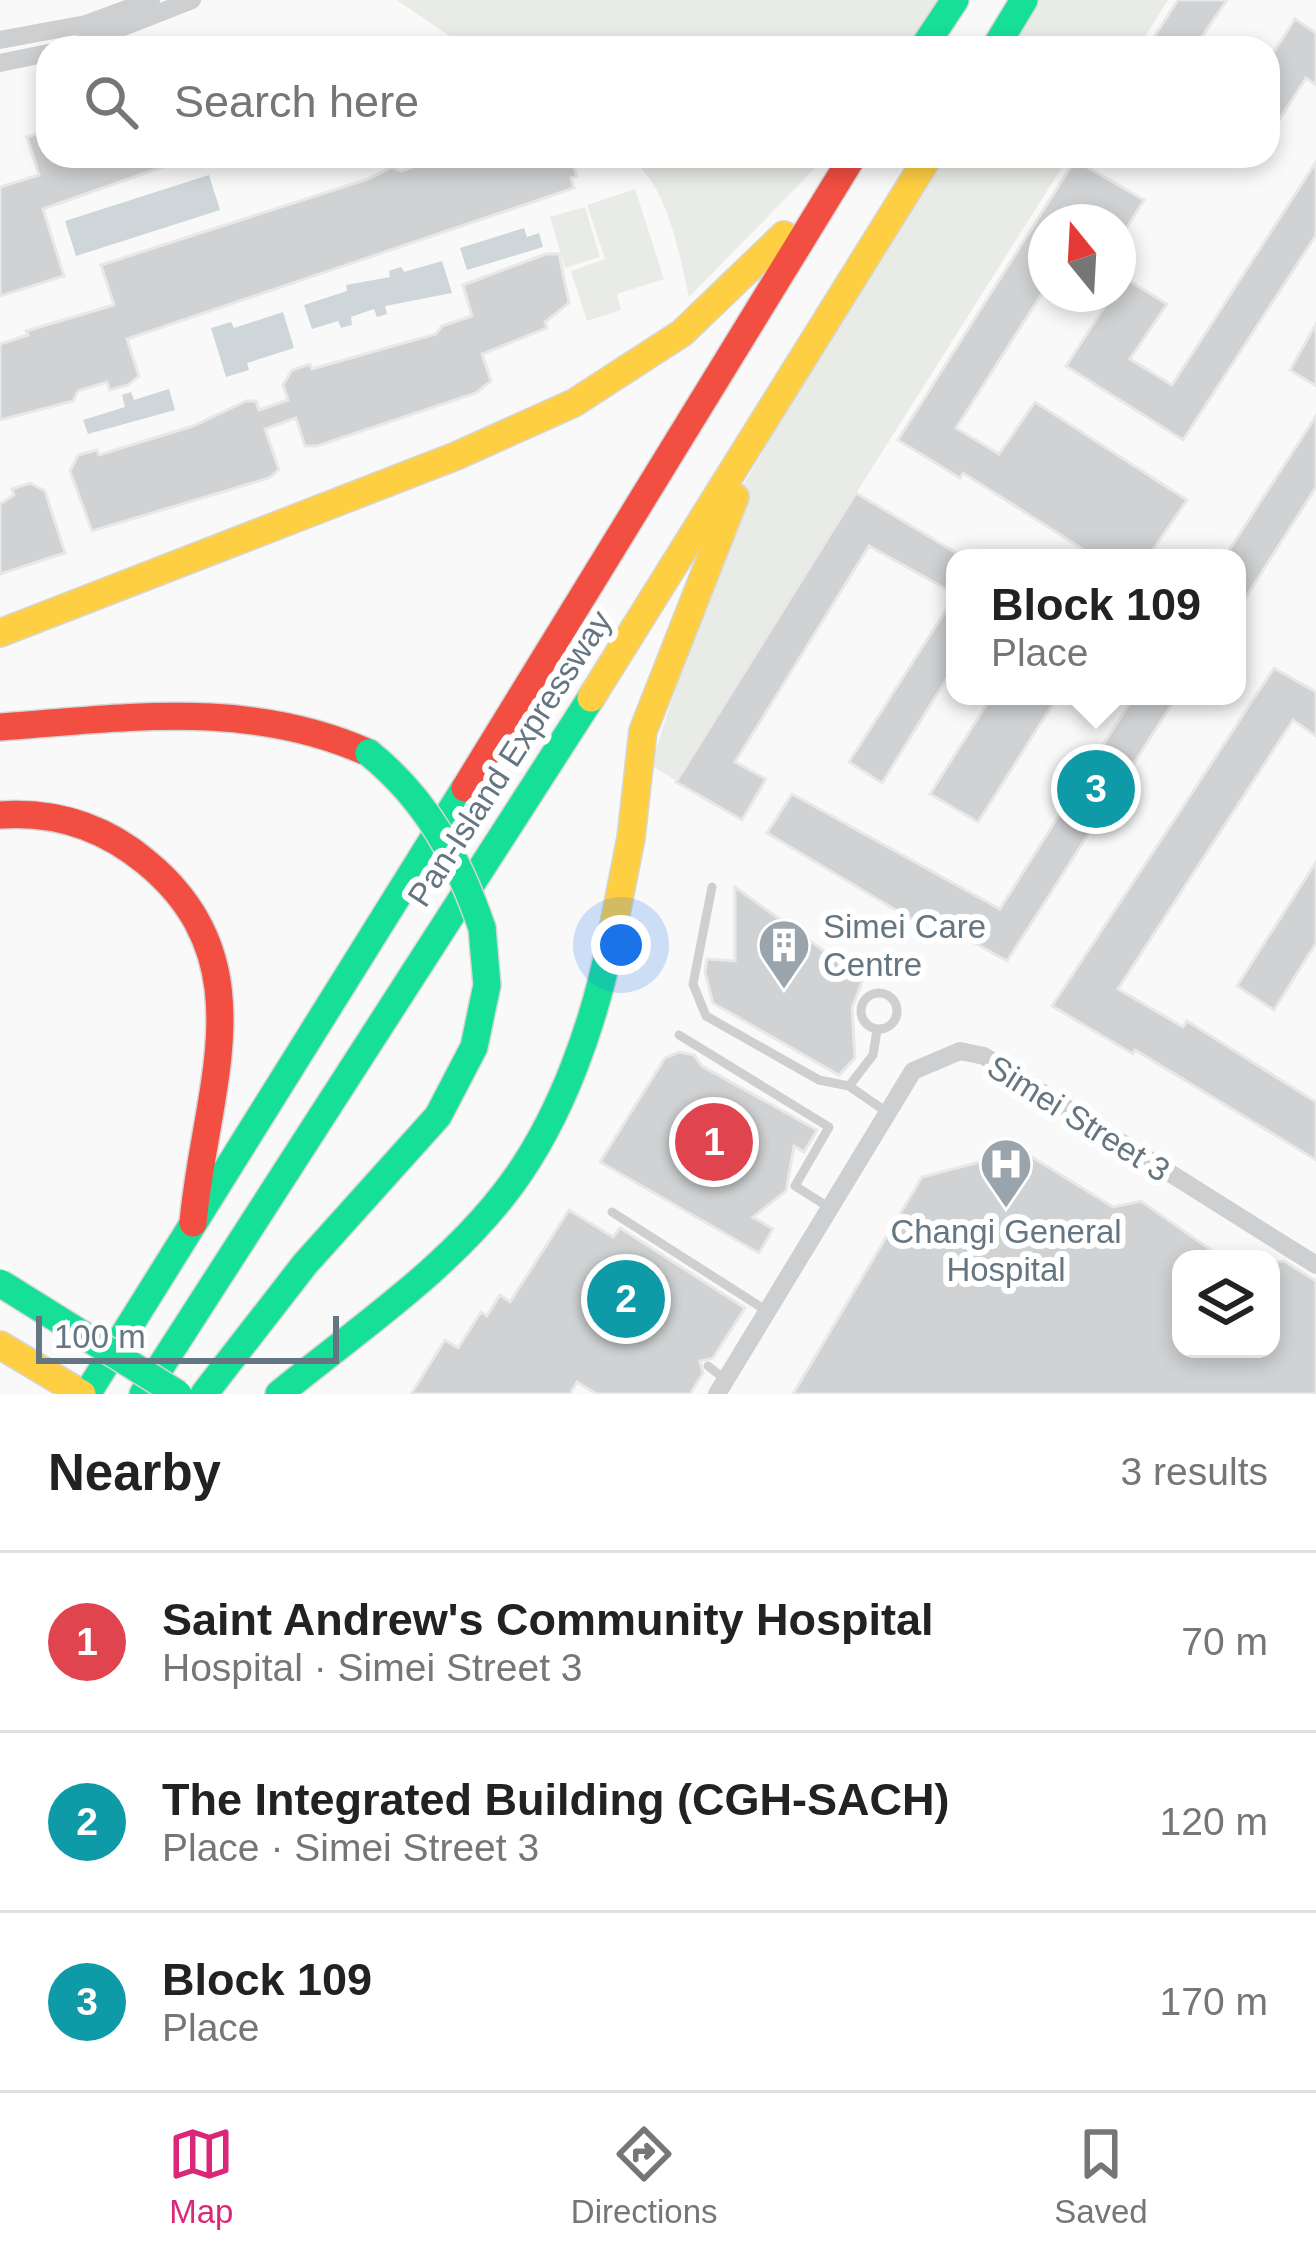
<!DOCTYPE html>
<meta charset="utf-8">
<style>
:root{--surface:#fff;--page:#f2f2f2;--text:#222;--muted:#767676;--line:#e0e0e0;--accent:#db2777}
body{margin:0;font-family:Helvetica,sans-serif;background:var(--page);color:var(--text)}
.controls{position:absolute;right:36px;bottom:36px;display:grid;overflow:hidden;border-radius:24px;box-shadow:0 6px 18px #0003}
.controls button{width:108px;height:108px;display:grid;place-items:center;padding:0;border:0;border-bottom:3px solid var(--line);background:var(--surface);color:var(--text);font:60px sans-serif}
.compass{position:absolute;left:1028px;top:204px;width:108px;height:108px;border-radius:50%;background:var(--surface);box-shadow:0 6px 18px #0003;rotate:342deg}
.scale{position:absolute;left:36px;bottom:30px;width:303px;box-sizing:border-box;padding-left:12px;border:6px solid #657683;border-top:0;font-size:33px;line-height:42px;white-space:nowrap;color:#657683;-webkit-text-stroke:9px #fff;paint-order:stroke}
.you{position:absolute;left:621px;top:945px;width:42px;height:42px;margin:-30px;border:9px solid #fff;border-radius:50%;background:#1a73e8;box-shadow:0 0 0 18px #1a73e833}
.badge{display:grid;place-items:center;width:78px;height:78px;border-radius:50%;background:var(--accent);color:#fff;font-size:39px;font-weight:700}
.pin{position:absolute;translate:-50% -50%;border:6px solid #fff;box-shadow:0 3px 12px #0006}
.popup{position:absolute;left:946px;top:549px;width:300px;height:156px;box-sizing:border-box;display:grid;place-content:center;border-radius:24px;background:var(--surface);filter:drop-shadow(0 3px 9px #0005);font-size:39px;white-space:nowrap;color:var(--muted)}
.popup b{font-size:45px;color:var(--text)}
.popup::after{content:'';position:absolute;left:50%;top:100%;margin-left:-24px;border:24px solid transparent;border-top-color:var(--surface)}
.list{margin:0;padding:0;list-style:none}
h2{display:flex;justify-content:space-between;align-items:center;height:156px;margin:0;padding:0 48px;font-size:51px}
h2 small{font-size:39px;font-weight:400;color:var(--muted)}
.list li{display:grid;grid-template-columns:78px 1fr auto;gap:36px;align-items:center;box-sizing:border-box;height:180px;padding:0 48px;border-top:3px solid var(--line)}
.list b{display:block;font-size:45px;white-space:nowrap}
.list p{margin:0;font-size:39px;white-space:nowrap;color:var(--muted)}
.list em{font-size:39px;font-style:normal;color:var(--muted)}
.icon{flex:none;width:66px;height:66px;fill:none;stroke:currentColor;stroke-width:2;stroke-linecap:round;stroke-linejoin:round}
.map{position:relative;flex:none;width:1316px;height:1394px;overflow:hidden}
.search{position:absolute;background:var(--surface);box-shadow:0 6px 18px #0003;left:36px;right:36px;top:36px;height:132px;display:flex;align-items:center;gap:30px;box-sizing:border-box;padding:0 42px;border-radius:36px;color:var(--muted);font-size:45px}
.sheet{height:696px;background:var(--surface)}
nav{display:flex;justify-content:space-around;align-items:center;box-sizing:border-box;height:168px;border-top:3px solid var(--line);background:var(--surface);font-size:33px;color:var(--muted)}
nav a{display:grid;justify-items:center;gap:6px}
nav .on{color:var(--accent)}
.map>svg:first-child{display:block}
.green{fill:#e8ebe6}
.water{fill:#ced6d9}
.building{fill:#d0d2d3;stroke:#e8e8e8;stroke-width:3}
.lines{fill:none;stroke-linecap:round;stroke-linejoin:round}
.fast-casing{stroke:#d5d6d7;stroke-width:30}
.slow-casing{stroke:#d5d6d7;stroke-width:30}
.jam-casing{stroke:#d5d6d7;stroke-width:30}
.lane{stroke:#cecfd0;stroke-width:9}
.street{stroke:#cecfd0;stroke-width:18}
.fast{stroke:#16e098;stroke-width:27}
.slow{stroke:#ffcf43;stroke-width:27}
.jam{stroke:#f24e42;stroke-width:27}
.fast-bridge-casing{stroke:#d5d6d7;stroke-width:30;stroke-linecap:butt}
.fast-bridge{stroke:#16e098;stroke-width:27}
.labels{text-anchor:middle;stroke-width:12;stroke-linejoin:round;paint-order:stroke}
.street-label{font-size:33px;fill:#657683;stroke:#fff}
.poi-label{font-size:33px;fill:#657683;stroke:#fff;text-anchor:start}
</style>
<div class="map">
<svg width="1316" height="1394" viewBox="0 0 1316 1394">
<rect width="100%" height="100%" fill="#f9f9f9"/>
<g class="green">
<polygon points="397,0 944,0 914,48 467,48"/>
<polygon points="1029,0 1168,0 1138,48 999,48"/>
<path d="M627,156H827L689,297C679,253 668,183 627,156Z"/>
<polygon points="932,156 1069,156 675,780 651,765 737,496"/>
<polygon points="635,189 664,279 617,294 621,310 587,321 571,271 605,259 587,205"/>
<polygon points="585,207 600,257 565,268 550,217"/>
</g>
<g class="water">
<polygon points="209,175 220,210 76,256 65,221"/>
<polygon points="524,228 527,237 539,233 543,247 467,270 460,248"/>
<polygon points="442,261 452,293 385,306 387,314 377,317 374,309 351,317 352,325 341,328 338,321 312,329 304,305 347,291 346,285 390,277 389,271 401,267 404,272"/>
<polygon points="283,312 294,348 247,363 249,370 226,377 211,328 231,322 234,328"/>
<polygon points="169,389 175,410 88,434 83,420 125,407 122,395 131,392 134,400"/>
</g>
<g class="building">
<polygon points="1178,0 1227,0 1194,48 1147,48"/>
<polygon points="1295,19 1316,33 1316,85 1306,78 1268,137 1268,61"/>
<polygon points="48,130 48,156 185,159 43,209 64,276 0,296 0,187 39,175 27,137"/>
<polygon points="429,156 570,156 577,176 571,178 574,188 127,339 139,376 128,385 110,390 107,382 78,391 73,401 0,420 0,344 28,335 26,331 114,305 101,265 368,179 392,167 401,171 431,161"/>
<polygon points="1075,160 1144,200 1118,242 1118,222 1093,214 1088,222 1046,222 1046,287 956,428 999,454 1035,402 1187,500 1147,558 1097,558 963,473 960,478 898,440"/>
<polygon points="1316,162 1316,235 1183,440 1066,366 1113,294 1118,294 1123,277 1167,304 1130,359 1172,385"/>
<polygon points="546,254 559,254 569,303 545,322 547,328 482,354 491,381 476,393 317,446 305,446 296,418 265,429 279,470 269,478 92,531 70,471 78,455 97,450 99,455 193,426 246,401 256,401 259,410 288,400 283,385 292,370 310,364 312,369 436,334 442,326 472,316 463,285"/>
<polygon points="1316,324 1316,386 1290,370"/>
<polygon points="1316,416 1316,487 1237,611 1237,558 1224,558"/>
<polygon points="30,483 45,491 65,553 0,574 0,504 14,495 12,489"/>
<polygon points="856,493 955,552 955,594 869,546 735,762 766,779 742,820 676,782"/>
<polygon points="955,596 955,665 882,783 849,762"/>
<polygon points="1274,668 1316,692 1316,736 1293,720 1118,989 1183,1027 1187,1021 1316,1102 1316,1160 1135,1050 1133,1054 1052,1006"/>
<polygon points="992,696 1058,696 978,822 930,794"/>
<polygon points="1134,696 1177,696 1007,961 921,913 916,922 767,833 792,794 1000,909"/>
<polygon points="1316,862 1316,943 1274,1010 1237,986"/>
<polygon points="735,887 863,979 852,1008 855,1058 839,1075 713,1003 705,972 707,959 735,961"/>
<polygon points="679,1052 694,1055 702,1066 817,1130 804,1152 794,1146 786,1191 753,1217 773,1229 759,1253 600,1162 665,1058"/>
<polygon points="1022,1151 1113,1207 1141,1201 1224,1259 1181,1259 1181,1349 1271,1349 1271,1263 1284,1261 1316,1281 1316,1394 793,1394 922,1177"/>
<polygon points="569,1210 613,1237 620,1228 745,1308 713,1358 700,1361 703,1373 690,1394 597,1394 577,1382 570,1394 411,1394 445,1340 458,1348 481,1312 487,1316 500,1295 510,1302"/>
</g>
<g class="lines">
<g class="fast-casing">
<g id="fast">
<polyline points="923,48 955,0"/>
<polyline points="995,48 1024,0"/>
<polyline points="87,1394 465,788"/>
<polyline points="143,1394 591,698"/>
<polyline points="204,1394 305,1264 438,1116 474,1047 487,985 482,928"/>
<path d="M279,1394C358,1329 450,1268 511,1185C562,1116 595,1021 611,939"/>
</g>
</g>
<g class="slow-casing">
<g id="slow">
<polyline points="0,633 456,456 574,403 682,333 784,235"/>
<polyline points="591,698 929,156"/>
<polyline points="611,939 631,838 643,731 735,497"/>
<polyline points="0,1345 82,1394"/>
</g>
</g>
<g class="jam-casing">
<g id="jam">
<path d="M0,727C127,718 249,699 369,753"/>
<polyline points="465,788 853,156"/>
<path d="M0,815C54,811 104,827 146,862C268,962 205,1089 193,1223"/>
</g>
</g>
<g class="lane">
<polyline points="712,887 693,984 706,1016 819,1080 849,1086 888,1113"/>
<circle cx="879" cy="1011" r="18"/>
<polyline points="679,1035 829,1127 795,1186 830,1208"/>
<polyline points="849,1086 873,1055 877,1030"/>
<polyline points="612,1212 767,1311"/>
<polyline points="708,1366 726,1380"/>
</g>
<g class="street">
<polyline points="0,40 86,24 151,0"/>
<polyline points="69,48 192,0"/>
<polyline points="0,63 48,53"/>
<polyline points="717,1394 913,1071 960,1051 984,1056 1316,1265"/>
</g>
<use href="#fast" class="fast"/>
<use href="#slow" class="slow"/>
<use href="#jam" class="jam"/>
<g class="fast-bridge-casing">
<g id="fast-bridge">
<path d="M369,753C427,800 458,858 482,928"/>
<polyline points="0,1283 178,1394"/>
</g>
</g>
<use href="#fast-bridge" class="fast-bridge"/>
</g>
<defs>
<g id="building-pin" transform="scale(2.7)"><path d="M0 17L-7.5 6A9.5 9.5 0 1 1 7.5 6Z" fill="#99a4ac" stroke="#fff"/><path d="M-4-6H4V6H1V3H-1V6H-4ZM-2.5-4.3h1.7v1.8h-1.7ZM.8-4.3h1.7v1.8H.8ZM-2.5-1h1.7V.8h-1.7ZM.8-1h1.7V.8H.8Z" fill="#fff"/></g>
<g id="hospital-pin" transform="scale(2.7)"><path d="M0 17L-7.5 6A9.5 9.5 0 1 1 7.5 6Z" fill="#99a4ac" stroke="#fff"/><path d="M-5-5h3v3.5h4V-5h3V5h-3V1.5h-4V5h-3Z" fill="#fff"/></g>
</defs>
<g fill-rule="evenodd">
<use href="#building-pin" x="784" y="945"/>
<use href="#hospital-pin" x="1006" y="1164"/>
</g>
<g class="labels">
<g class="street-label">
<text transform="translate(509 758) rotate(-57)" y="12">Pan-Island Expressway</text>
<text transform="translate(1079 1118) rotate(32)" y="12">Simei Street 3</text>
</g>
<g class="poi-label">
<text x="823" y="938">Simei Care<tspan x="823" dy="38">Centre</tspan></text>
<text x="1006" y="1243" text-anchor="middle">Changi General<tspan x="1006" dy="38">Hospital</tspan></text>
</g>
</g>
</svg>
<div class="controls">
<button><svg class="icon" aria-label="layers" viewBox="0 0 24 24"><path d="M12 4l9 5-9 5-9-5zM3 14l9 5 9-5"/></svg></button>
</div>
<svg class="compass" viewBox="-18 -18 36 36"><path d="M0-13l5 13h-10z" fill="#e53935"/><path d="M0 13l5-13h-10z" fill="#767676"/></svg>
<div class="scale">100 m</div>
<div class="you"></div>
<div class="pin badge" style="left:714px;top:1142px;background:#e0444e">1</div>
<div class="pin badge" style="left:626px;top:1299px;background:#0f9aa8">2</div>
<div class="pin badge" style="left:1096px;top:789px;background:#0f9aa8">3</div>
<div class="popup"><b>Block 109</b>Place</div>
<div class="search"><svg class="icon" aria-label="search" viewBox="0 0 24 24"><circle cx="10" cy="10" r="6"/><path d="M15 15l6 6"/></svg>Search here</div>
</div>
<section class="sheet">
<h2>Nearby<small>3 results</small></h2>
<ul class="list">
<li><span class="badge" style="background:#e0444e">1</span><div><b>Saint Andrew's Community Hospital</b><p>Hospital · Simei Street 3</p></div><em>70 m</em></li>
<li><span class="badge" style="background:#0f9aa8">2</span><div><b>The Integrated Building (CGH-SACH)</b><p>Place · Simei Street 3</p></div><em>120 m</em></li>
<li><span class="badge" style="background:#0f9aa8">3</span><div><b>Block 109</b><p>Place</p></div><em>170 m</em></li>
</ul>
</section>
<nav>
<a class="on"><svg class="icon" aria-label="map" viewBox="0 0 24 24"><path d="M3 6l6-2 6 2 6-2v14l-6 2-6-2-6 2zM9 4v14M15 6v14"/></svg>Map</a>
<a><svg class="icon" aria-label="directions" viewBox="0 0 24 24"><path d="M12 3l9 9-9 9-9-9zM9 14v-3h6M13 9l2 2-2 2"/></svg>Directions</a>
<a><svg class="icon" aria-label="saved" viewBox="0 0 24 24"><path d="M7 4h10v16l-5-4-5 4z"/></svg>Saved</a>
</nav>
